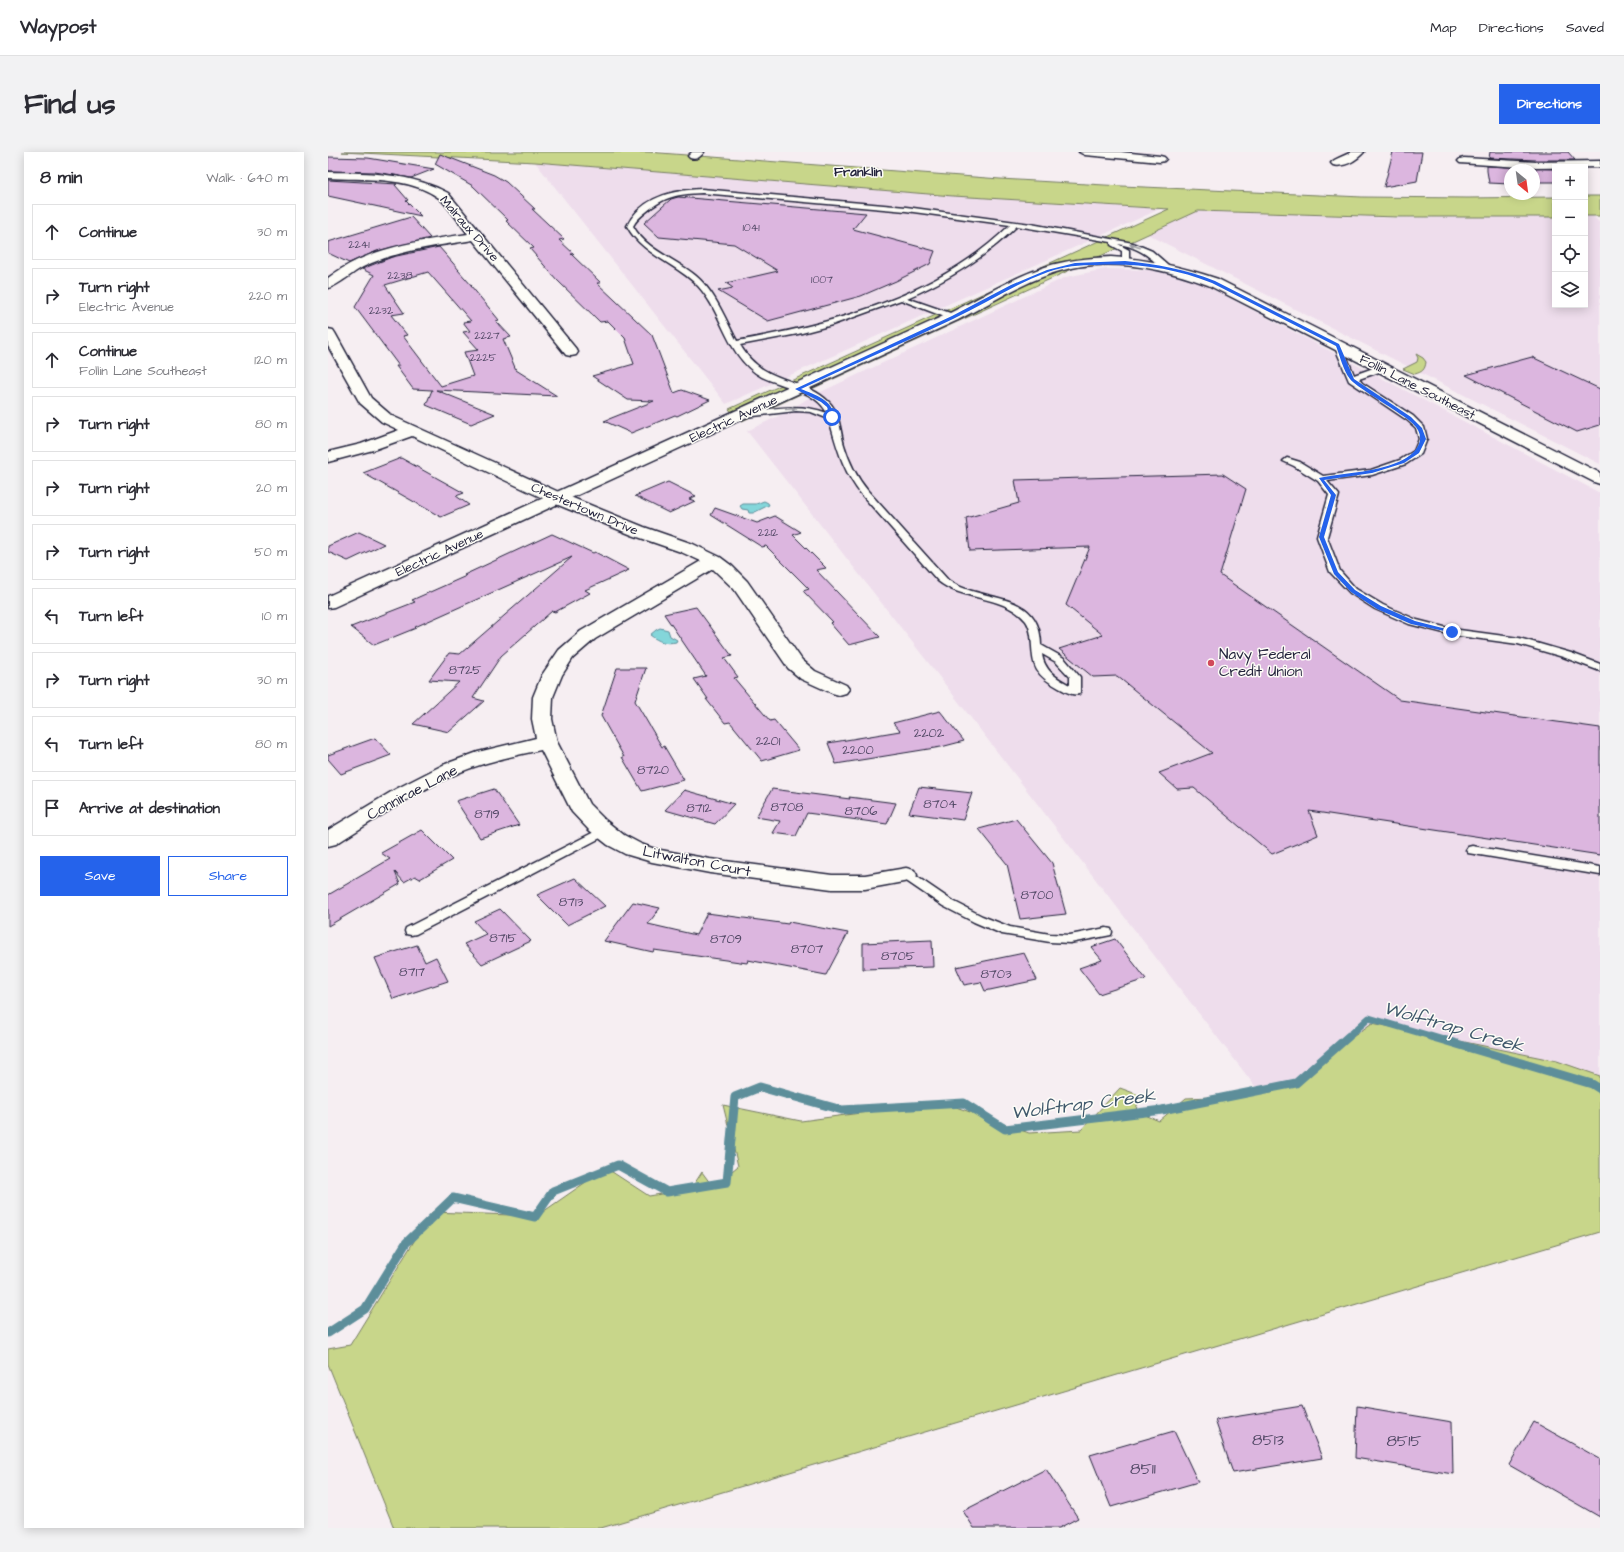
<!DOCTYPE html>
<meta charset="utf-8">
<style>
:root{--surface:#fff;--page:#f2f2f3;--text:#2b2b33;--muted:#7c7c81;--line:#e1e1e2;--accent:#2563eb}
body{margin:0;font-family:"Architects Daughter",sans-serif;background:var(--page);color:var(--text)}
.controls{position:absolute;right:12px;top:12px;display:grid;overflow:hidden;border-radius:0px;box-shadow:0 2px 10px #0003}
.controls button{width:36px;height:36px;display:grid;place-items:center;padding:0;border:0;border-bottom:1px solid var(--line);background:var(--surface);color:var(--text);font:20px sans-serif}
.compass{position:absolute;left:1176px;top:12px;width:36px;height:36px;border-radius:50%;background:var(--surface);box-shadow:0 2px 10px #0003;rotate:151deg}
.stop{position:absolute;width:12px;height:12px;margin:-9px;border:3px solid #2563eb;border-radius:50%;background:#fff}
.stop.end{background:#2563eb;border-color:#fff;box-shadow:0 1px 4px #0008}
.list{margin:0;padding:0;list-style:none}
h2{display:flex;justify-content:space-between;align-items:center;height:52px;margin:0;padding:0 16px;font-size:17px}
h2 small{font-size:13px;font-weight:400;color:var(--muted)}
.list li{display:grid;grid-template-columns:26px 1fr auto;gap:12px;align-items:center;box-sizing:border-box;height:56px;margin:0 8px 8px;padding:0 8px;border:1px solid var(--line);border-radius:0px}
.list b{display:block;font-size:15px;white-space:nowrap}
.list p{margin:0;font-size:13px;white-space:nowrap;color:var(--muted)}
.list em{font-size:13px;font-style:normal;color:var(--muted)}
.actions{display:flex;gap:8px;padding:12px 16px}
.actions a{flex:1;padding:9px 0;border:1px solid var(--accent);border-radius:0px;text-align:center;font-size:14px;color:var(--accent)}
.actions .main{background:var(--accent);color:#fff}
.icon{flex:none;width:22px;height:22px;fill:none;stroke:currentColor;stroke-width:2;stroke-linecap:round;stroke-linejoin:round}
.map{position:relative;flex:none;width:1272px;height:1376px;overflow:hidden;border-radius:0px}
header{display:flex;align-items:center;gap:24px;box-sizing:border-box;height:56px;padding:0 20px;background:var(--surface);border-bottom:1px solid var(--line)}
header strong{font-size:19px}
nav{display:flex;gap:22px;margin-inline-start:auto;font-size:14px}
.intro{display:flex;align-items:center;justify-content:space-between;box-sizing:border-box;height:96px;padding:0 24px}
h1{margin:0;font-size:28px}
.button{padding:10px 18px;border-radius:0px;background:var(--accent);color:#fff;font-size:14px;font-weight:700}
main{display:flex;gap:24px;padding:0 24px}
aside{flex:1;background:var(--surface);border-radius:0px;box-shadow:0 2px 10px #0003}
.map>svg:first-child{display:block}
.built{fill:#eeddec}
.green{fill:#c8d68a;stroke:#757c62}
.water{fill:#84d6da;stroke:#5d8e9a}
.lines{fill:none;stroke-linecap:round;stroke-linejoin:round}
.stream-far1{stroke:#5d8e9a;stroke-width:7}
.stream{stroke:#5d8e9a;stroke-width:9}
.building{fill:#dcb6df;stroke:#22223b;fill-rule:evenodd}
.service-casing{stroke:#22223b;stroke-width:3}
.minor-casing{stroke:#22223b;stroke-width:3}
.tertiary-casing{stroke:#22223b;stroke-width:3}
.service{fill:#fdfcf7;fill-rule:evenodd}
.minor{fill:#fdfcf7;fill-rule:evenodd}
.tertiary{fill:#fdfcf7;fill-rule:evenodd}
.oneway{fill:#9a9aa2}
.route{fill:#2563eb}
.poi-dot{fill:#d1495b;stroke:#fdfcf7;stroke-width:1.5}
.labels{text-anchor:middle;stroke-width:3;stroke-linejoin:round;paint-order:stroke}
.far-number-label{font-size:11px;fill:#504764}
.far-neighbourhood-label{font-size:13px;font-weight:bold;fill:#22223b;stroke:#fdfcf7}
.far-street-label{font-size:13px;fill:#22223b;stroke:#fdfcf7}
.number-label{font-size:13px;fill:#504764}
.poi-label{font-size:15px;fill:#22223b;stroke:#fdfcf7;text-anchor:start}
.street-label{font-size:15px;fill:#22223b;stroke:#fdfcf7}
.near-number-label{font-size:16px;fill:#504764}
.near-water-label{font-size:19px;font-style:italic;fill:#3f586b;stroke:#fdfcf7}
</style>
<header>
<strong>Waypost</strong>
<nav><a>Map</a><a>Directions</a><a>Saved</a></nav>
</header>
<div class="intro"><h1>Find us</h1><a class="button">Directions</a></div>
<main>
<aside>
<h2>8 min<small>Walk · 640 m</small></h2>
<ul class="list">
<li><svg class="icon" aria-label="ahead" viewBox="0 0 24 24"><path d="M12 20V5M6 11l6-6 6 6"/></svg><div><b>Continue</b></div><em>30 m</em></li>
<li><svg class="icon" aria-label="right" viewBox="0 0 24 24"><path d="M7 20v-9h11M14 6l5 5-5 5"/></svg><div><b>Turn right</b><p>Electric Avenue</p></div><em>220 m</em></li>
<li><svg class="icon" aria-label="ahead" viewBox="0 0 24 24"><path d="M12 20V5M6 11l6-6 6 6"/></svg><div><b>Continue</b><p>Follin Lane Southeast</p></div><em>120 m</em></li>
<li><svg class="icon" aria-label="right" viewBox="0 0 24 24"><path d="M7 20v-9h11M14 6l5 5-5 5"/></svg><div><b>Turn right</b></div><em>80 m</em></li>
<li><svg class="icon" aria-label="right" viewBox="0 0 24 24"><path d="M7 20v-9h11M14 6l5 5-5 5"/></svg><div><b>Turn right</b></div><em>20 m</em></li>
<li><svg class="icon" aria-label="right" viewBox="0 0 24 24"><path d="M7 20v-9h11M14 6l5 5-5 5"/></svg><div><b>Turn right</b></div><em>50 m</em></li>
<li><svg class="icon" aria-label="left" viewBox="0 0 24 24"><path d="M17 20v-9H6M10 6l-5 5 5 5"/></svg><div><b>Turn left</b></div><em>10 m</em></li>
<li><svg class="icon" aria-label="right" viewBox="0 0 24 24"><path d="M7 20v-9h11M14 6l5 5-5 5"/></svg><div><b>Turn right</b></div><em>30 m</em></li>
<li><svg class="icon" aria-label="left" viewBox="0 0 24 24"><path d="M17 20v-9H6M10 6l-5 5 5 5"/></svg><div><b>Turn left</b></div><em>80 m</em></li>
<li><svg class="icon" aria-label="arrive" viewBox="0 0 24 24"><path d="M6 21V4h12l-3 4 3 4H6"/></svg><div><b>Arrive at destination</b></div></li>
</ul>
<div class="actions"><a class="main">Save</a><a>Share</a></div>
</aside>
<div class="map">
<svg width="1272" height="1376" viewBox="0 0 1272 1376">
<rect width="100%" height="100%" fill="#f6eef2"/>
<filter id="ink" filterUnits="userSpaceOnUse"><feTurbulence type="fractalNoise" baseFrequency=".025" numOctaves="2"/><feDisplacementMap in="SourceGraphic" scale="8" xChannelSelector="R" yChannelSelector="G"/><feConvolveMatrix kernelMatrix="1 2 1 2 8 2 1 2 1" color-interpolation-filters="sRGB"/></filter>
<g filter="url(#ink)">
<g class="built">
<polygon points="207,10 615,43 832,57 398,252"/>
<polygon points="869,59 1071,66 1227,65 1227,153 1257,153 1257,64 1265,64 1272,71 1272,312 819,82"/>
<polygon points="778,117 823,118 869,129 1272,341 1272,924 1229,909 1044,871 966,928 930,938 606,518 419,279 457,261 482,245 738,125"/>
</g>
<g class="green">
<polygon points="14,0 319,0 672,27 794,34 1034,45 1140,46 1227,45 1227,65 1070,65 870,59 412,270 401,257 841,57 625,44 207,10"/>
<rect x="1257" y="44" width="15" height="20"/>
<path d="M1088,202L1095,206L1098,210C1097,218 1094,220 1087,222L1075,217L1089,210L1090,206Z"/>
<polygon points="1044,871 1229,909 1272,924 1272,1080 273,1376 66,1376 0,1212 0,1197 22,1193 104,1060 209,1064 278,1016 321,1044 363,1037 374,1020 385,1035 410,1014 395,953 473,969 614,950 701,981 753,978 792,936 811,943 808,959 831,969 858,946 907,944 966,928"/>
</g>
<g class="water">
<polygon points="436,349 440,351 441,353 425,361 421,361 420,358 414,357 412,354 415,352 428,352"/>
<path d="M332,476L340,478L342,484L349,488L348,490C338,492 331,490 322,483L328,478Z"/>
</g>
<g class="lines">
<polyline class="stream-far1" points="1020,885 1041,866 1106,885"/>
<g class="stream">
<polyline points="1102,884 1264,932 1272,937"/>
<polyline points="0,1181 37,1157 78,1091 125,1046 207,1065 225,1039 290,1013 339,1040 399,1030 407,945 432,935 514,958 636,951 677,977 834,958 968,931 1021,884"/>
</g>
</g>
<g class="building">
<polygon points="1065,0 1094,0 1089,29 1056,35"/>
<polygon points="1162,0 1240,0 1247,8 1208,8 1161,6"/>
<polygon points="112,2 166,23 178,30 207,57 204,57 236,87 231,88 246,102 243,102 273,131 269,131 324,183 346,241 354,238 382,248 349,264 347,263 303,281 276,269 326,249 300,248 264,224 306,212 297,186 280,169 272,170 229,128 202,97 206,96 178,69 180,68 145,34 107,12"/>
<polygon points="0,5 40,6 106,17 83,26 47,20 0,19"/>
<polygon points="1159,14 1227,17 1227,30 1206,30 1206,18 1182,18 1182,32 1161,31 1159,19"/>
<polygon points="0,28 69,32 67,33 80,48 78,49 93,64 0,44"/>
<polygon points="350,45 538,61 525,77 607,99 602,112 568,129 533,144 440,169 390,139 405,136 398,131 450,119 406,92 331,85 316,71 343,47"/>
<polygon points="83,65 102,86 49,99 21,111 0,101 0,90"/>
<path d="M111,95L131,118H130L144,134H143L171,168L168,169L183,185L175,187L188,218L229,244L108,238L167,262L143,272L98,253L104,238L85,237L68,214H71L27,155L46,123L34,117L64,105ZM100,120L143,169L135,170L142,179L135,180L151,198L136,200L145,224L113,234L75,184L79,183L63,163L76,161L57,133Z"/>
<polygon points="1204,205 1272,237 1272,273 1249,280 1138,223"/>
<polygon points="73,306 136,341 128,344 141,353 113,365 35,321"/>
<polygon points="895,322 918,337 892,423 1072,548 1272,576 1272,703 981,659 990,683 944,702 866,636 849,637 831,621 884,601 789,524 765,525 731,497 775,483 738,453 762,395 642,399 638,366 691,351 687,328"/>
<polygon points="340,330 368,344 361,347 367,349 341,361 307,344"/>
<polygon points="387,356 429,371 447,364 473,380 465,383 498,416 488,418 552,485 521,493 502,471 505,470 475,439 481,437 438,394 434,395 383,363"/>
<polygon points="31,380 56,392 20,409 0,400 0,394"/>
<polygon points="224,382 265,401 267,400 301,418 257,438 262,441 227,460 224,459 173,504 145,546 156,549 121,580 85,572 131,530 101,528 121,501 132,502 244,405 87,475 88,476 46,493 23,475 87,450 84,448 138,424 136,423"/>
<polygon points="368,455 404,504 396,506 410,525 406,526 442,569 446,568 471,598 434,609 402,570 397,571 378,547 380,547 366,527 378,524 336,462"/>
<polygon points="289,516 318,516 307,549 334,595 336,594 356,628 314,639 294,605 296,605 273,564"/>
<polygon points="612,559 636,589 613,595 508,612 500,591 572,579 565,571"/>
<polygon points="47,586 63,603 13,622 0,607 0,603"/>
<polygon points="591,635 644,641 635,668 581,661"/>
<polygon points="166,637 191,673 152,686 128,649"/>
<polygon points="444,637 522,647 521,645 568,651 559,672 479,661 468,684 445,681 452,669 428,665"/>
<polygon points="356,638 406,652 387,672 337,658"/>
<polygon points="688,667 724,711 738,762 692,767 679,712 651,677"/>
<polygon points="94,678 124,708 92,727 87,724 76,730 67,720 72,732 0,774 0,743 62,707 53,701"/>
<polygon points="247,726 277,754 239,773 209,743"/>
<polygon points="305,750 332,756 320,772 368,783 379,761 460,772 461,770 520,781 498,823 420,808 419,811 326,798 325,800 276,789"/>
<polygon points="172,757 203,789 154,812 136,792 158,782 146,769"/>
<polygon points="787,787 818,827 771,842 751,816 774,808 763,795"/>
<polygon points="604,788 605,815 535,817 535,791"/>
<polygon points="89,793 97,810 108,805 120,829 65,847 47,806"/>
<polygon points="696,801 709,828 657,839 653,830 636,833 628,815"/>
<polygon points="974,1254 994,1306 905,1321 887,1268"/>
<polygon points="1029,1254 1124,1270 1125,1322 1027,1306"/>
<polygon points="1206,1270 1272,1307 1272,1365 1181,1313"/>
<polygon points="846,1279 870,1330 783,1355 762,1303"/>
<polygon points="718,1317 750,1366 731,1376 646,1376 635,1359"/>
</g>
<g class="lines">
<g class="service-casing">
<g id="service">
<path d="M374,37L578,55L703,72L805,91L824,99L840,113V117H834C821,103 809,95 790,92L801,98V110L797,112H794V99L783,93V90L689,74C657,106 620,128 579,146L628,163V167H622L573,148L504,173L470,182L412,193C436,234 473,223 501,250C512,261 512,279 516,293C521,310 529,326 540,339L620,428C653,452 712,436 713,493L736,506L752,525V540L751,542C744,544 737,539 731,536C702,520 706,512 703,483C702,478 701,473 698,469C675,442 636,450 610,429L534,343C515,320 509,295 501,267L483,260L468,259L408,266L407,264L411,261C441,258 470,250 499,261C488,238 454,235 434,225C398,205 396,162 370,134C348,111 314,103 299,74C313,45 345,38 374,37ZM374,41L578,59L682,73C611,144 505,172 409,189C397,167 388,141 368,124C348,107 318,98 305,74C308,68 313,64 318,60C337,44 350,42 374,41ZM714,502L728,510L742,525V533C728,526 716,518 714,502Z"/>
<polygon points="1007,191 1013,191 1014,193 1026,223 1051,214 1057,214 1057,218 1031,227 1034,231 1085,264 1096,275 1099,287 1093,302 1078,312 1044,323 999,329 1011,343 999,385 1012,419 1028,437 1055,453 1089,468 1124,477 1191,486 1243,501 1272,512 1272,519 1235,505 1190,492 1124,483 1081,472 1047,457 1022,441 1002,420 989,385 1001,343 990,329 966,314 955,309 959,306 972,310 995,324 1043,318 1072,308 1086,299 1091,287 1088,276 1079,268 1021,229 1006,193"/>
<polygon points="276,675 280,676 282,679 280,682 88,782 83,783 78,782 77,779 78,776"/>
<polygon points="1144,694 1272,715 1272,723 1140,701 1138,698 1140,695"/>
<polygon points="578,719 582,720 623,748 654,764 682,775 722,782 742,783 778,776 783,777 784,780 783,783 778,784 742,791 722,790 674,782 646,770 615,754 574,726 572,723 574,720"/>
</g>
</g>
<g class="minor-casing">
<g id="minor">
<path d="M364,0H376C372,5 369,8 362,6L360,4Z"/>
<polygon points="751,0 793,0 832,4 836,5 838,7 836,9 832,10 757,3"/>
<path d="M1023,0H1036C1029,8 1016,16 1005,13L1003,11C1007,6 1017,4 1023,0Z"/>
<polygon points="1136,6 1208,10 1272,9 1272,15 1208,16 1132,11 1130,9 1132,7"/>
<path d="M0,20C42,21 83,21 120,41L248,197L250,200L248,203L243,204L238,203L145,88C109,94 71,98 37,114C26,119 10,134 0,136V126C40,95 92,89 140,82C132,72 120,53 111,46C81,24 35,28 0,26Z"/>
<path d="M0,177L5,178L7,181L43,246L64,264L235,342L316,375L365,392L392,405L404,414L419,429L474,508L487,519L518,533L521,537L518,541L511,543L504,541L473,527L460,516L406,437L385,417L267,487L245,506L234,523L225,545L224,567L229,590L261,652L277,668L296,683L313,692L327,697L382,707L504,723H537L578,716L586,718L589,723L586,728L537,737H504L382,721L324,710L297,702L280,693L261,678L244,660L213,598C185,604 156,610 130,621C87,640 48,667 8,692L0,694V678L68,637L115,613L150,600L208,586L204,567L205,545L214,523L231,498L253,479L373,409L353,400L304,383L223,350L84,284L45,298L0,310V300L33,292L71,278L54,270L32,251L0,194Z"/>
</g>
</g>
<g class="tertiary-casing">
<path id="tertiary" d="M783,105C820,107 855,115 890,127L1272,321V332L1266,330L880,133C832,115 776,104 725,121C692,132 661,152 630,168L6,455L0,456V444L620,162C652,146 683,126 717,115C738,108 760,106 783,105Z"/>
</g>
<use href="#service" class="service"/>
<use href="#minor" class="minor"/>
<use href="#tertiary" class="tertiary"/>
</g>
<defs><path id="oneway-solid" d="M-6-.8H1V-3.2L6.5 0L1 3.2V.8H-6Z"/></defs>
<g class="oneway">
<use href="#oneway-solid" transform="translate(807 94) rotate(-161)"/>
<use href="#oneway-solid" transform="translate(463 257) rotate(-5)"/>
</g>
</g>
<path class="route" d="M797,109C828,112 857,117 887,129L1011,192L1026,227L1083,265L1094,276L1098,287L1091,301L1076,311L1044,321L996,328L1008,343L996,385L1010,420L1027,438L1053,454L1087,469L1126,479V481L1083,472L1049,457L1023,440L1006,422L991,385L1003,343L991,326C1018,320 1079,320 1091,292C1096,278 1083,269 1072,262C1063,255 1027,234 1022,227C1015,218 1012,204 1008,194L884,131C846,116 809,111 768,113C752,113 736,114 720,120C687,132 657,152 625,167C575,191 524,213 473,237C487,243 506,248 506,266H503L499,255L493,250L467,237L624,164L683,133L719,118L747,111Z"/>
<circle class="poi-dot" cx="883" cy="511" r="4"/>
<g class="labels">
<g class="far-number-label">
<text x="423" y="79">1041</text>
<text x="31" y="96">2241</text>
<text x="72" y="127">2238</text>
<text x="494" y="131">1007</text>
<text x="53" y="162">2232</text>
<text x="159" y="187">2227</text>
<text x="155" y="209">2225</text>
<text x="440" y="384">2212</text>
</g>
<g class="far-neighbourhood-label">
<text x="530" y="24">Franklin</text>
</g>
<g class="far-street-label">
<text transform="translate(142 76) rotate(49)" y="5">Malraux Drive</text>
<text transform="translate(1090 234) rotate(27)" y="5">Follin Lane Southeast</text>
<text transform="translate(405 266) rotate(-25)" y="5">Electric Avenue</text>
<text transform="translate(257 356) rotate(23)" y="5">Chestertown Drive</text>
<text transform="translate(111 400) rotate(-25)" y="5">Electric Avenue</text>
</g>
<g class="number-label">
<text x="137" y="522">8725</text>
<text x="601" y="585">2202</text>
<text x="440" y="593">2201</text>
<text x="530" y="602">2200</text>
<text x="325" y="622">8720</text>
<text x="612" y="656">8704</text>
<text x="459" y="659">8708</text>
<text x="371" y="660">8712</text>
<text x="533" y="663">8706</text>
<text x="159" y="666">8719</text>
<text x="709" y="747">8700</text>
<text x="243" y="754">8713</text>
<text x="175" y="790">8715</text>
<text x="398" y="791">8709</text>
<text x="479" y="801">8707</text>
<text x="570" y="808">8705</text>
<text x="84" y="824">8717</text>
<text x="668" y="826">8703</text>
</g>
<g class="poi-label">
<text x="891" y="507">Navy Federal<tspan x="891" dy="17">Credit Union</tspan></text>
</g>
<g class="street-label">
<text transform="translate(84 640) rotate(-28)" y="5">Connirae Lane</text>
<text transform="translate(369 709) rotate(11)" y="5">Litwalton Court</text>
</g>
<g class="near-number-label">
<text x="940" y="1293">8513</text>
<text x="1076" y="1294">8515</text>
<text x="815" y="1322">8511</text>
</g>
<g class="near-water-label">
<text transform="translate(1126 874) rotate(16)" y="7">Wolftrap Creek</text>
<text transform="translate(755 951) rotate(-7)" y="7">Wolftrap Creek</text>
</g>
</g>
</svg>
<div class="controls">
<button>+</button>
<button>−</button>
<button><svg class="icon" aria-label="locate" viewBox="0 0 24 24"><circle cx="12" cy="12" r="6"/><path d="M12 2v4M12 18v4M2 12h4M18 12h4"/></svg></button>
<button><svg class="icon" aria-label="layers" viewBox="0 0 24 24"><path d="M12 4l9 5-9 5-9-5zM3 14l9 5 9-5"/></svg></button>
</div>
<svg class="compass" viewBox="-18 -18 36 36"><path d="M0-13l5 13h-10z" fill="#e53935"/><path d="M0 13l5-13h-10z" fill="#7c7c81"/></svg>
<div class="stop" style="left:504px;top:265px"></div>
<div class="stop end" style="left:1124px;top:480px"></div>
</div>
</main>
